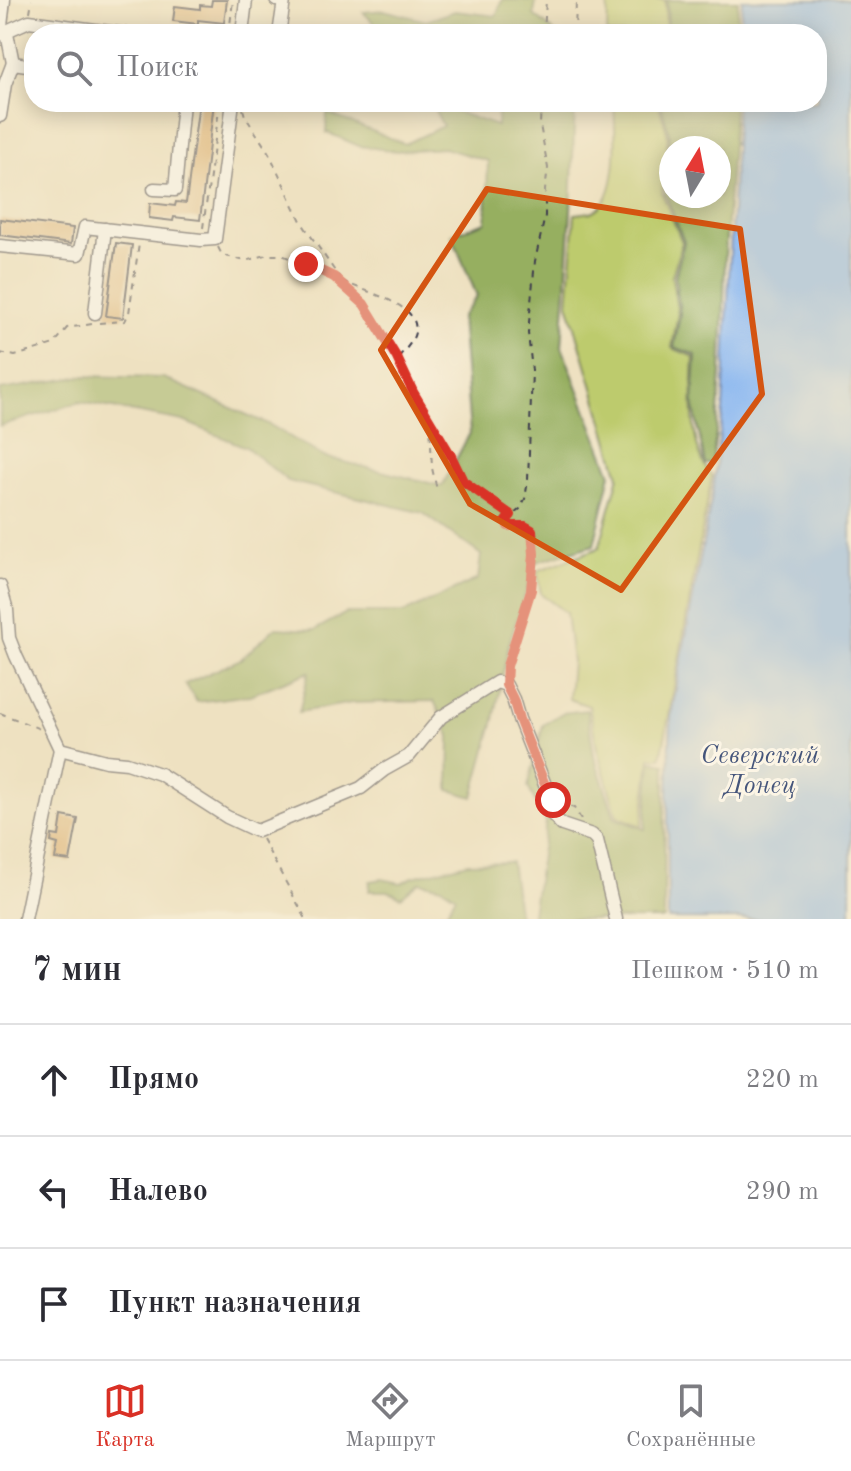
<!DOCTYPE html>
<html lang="ru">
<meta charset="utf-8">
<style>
:root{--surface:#fff;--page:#f7f7f7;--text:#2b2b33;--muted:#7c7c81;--line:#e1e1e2;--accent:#d93025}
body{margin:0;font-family:"Old Standard TT",serif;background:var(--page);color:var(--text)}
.compass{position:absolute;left:659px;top:136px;width:72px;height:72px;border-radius:50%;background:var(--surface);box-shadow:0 4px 20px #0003;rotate:10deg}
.stop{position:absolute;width:24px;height:24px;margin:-18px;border:6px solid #d93025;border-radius:50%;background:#fff}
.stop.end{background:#d93025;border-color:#fff;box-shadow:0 2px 8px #0008}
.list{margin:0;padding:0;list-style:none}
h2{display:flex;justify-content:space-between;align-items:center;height:104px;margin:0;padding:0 32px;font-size:34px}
h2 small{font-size:26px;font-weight:400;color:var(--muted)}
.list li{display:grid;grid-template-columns:52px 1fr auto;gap:24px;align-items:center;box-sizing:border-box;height:112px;padding:0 32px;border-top:2px solid var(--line)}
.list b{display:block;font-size:30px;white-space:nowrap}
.list em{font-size:26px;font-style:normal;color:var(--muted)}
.icon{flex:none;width:44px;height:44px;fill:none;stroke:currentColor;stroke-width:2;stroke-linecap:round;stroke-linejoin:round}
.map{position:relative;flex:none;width:851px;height:919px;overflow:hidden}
.search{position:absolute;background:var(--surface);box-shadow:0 4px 20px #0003;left:24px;right:24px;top:24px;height:88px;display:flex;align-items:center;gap:20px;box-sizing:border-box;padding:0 28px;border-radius:32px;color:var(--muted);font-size:30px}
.sheet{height:440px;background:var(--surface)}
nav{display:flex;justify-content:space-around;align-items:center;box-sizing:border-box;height:112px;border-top:2px solid var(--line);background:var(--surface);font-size:22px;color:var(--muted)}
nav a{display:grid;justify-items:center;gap:4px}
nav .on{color:var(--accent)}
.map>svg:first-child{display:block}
.green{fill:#bdcb6d;stroke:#707654;stroke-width:2}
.forest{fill:#96af60;stroke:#5c684e;stroke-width:2;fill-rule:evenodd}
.water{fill:#86b5f1;stroke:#546c96;stroke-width:2}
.building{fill:#d9a461}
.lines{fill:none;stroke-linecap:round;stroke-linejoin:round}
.minor-casing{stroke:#413f4f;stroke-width:15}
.path{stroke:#413f4f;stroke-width:2;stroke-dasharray:6 6;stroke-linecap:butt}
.minor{stroke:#fff;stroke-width:12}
.route{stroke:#d93025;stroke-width:10}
.marked{fill:none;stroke:#d45411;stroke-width:6;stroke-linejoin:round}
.labels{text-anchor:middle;stroke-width:6;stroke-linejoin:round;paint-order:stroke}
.water-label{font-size:26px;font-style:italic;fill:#45557b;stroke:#fcf5e5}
</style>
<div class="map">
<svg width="851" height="919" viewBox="0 0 851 919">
<rect width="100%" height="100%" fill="#fcf5e5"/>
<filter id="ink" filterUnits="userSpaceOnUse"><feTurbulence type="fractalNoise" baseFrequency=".0125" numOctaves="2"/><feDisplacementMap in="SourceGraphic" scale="16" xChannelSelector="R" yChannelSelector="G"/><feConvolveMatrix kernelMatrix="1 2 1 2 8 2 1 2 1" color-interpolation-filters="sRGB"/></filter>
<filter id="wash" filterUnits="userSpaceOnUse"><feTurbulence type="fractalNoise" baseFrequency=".006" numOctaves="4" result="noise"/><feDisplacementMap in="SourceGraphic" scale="32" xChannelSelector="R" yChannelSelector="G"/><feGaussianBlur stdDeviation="1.8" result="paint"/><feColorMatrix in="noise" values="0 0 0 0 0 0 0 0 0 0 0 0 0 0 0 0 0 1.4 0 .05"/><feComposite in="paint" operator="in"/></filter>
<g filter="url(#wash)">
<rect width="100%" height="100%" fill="#eee1c1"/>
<g class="green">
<polygon points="608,0 665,0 666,34 607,34"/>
<path d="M614,102H658L668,136L662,193L682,242L672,277L678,314L672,348L694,357C692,392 688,449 712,476L667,727L661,758H650L642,826L617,816L597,749L589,706L569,699L572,661L566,613L541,594L537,571L599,548L619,476L568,303L575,214C580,213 589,213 594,211C622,197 615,129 614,102Z"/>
</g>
<g class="forest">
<polygon points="502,0 536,0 534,15 557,34 384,33 363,12 384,10 426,21 455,11 496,16"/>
<polygon points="667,0 738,0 737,34 668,34"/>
<polygon points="498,102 575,102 571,211 562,347 611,474 594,545 536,562 509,643 494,720 473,797 449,790 450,736 434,701 352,703 299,712 309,672 250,695 197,702 185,684 241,659 275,628 315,630 346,613 404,613 478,579 481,555 423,513 288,481 246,447 183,421 80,402 0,426 0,390 84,376 164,378 270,425 324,457 442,486 470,433 461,317 477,296 451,234 486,222 488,161 444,148 397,151 359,146 326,132 327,113 405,144 443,126 431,103 497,126"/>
<path d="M660,102H734C732,155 727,208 725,262C723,330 722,396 712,464H705L693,403L696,355L674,347L680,314L675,277L684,242L665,193L670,135ZM671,148H719V196H671Z"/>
<polygon points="587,710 594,756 615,818 645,829 651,761 665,764 664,919 534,919 532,914 546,822 528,787 543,725 562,713"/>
<polygon points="511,862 519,919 422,919 421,917 446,912 456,896 442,887 420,882 401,897 388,891 369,891 370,881 382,879 401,883 413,877 468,863"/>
</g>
<polygon class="water" points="742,0 851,0 851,919 668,919 668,794 671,716 712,495 723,410 737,102 817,102 817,34 740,34"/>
<g id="blocks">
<g class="building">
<polygon points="212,0 227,0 224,23 198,20 198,24 173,21 175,6 200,9 200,5 211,6"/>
<polygon points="199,102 214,102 200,220 174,217 173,221 149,218 150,203 175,206 176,202 186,203"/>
<polygon points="0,219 73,228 71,244 0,235"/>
<polygon points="116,243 132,245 123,318 106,316"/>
<polygon points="62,816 78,819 70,861 55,859 58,844 51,842 52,835 59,836"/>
</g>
</g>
</g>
<g filter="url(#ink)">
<use href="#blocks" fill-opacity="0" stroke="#413f4f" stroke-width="2"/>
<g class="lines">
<g class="minor-casing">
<g id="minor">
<polyline points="276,0 284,1 279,34"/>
<polyline points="7,33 13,63 34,66"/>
<polyline points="0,34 29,21 125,34"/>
<polyline points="0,34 4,0"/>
<polyline points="242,34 246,0"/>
<polyline points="0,116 5,84 13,63"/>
<polyline points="154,189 175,190 183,102"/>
<polyline points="0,246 79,254 85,227 201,240 215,239 233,102"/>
<polyline points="95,313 105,229"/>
<polyline points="0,586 7,610 9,638 16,656 60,749 106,761 127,763 160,774 227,817 257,831 361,788 384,770 409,756 441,717 497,682 506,685 513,699 519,719 549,795 551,813 562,825 592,835 597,840 616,919"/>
<polyline points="25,919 60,749"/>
</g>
</g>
<g class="path">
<polyline points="30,12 32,0"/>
<polyline points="229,34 233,0"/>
<polyline points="544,34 546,0"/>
<polyline points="575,34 576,0"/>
<polyline points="243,109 245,116 269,153 302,223 341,280"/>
<polyline points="203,228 220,102"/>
<polyline points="218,247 222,255 245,261 266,255 282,255 334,277 354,293 378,324 463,481 511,515"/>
<path d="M342,281C376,297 450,310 397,358"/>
<polyline points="99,323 125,321 129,313 139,244"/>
<polyline points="0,353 15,356 54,344 67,328 92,324"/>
<polyline points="430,421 432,468 437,490"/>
<path d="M506,675L507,666C523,618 537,581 532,530L525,526H508L506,521L520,509L525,499L528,480L532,371L528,333L535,261L545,216V190L548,168L540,125L541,102"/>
<polyline points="0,713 40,729"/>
<polyline points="559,802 574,808 581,819"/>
<polyline points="262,839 306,919"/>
</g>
<use href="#minor" class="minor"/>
</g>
</g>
<g class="lines" filter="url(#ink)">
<polyline class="route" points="306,264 334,277 364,304 397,358 413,392 450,454 463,481 511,515 506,521 508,526 525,526 532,530 534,554 531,590 507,666 506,685 513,699 519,719 549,795 553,800"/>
</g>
<path d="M0 0H851V919H0ZM487,189L740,229L762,394L621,590L470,504L381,350Z" fill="#eee1c1" fill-opacity=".55" fill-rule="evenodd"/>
<path class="marked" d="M487,189L740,229L762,394L621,590L470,504L381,350Z"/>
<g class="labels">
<g class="water-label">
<text x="760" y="763">Северский<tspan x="760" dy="30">Донец</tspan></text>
</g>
</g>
</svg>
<svg class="compass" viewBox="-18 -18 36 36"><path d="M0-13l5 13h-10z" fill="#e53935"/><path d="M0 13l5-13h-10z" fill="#7c7c81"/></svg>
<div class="stop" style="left:553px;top:800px"></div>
<div class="stop end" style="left:306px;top:264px"></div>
<div class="search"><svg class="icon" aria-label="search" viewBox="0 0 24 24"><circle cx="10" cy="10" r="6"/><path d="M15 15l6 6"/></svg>Поиск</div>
</div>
<section class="sheet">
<h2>7 мин<small>Пешком · 510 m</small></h2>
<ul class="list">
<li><svg class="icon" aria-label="ahead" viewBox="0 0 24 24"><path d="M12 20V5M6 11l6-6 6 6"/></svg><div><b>Прямо</b></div><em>220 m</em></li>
<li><svg class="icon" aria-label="left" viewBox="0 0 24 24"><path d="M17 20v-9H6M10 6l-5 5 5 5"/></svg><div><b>Налево</b></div><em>290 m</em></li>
<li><svg class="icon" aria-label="arrive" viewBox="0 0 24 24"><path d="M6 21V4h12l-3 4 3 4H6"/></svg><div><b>Пункт назначения</b></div></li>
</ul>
</section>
<nav>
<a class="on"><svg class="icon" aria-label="map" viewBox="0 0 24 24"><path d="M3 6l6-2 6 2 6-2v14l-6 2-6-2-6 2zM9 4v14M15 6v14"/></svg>Карта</a>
<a><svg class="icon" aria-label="directions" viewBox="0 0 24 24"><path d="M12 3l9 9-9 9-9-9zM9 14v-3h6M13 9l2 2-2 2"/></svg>Маршрут</a>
<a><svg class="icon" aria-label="saved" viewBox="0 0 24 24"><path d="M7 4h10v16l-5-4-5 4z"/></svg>Сохранённые</a>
</nav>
